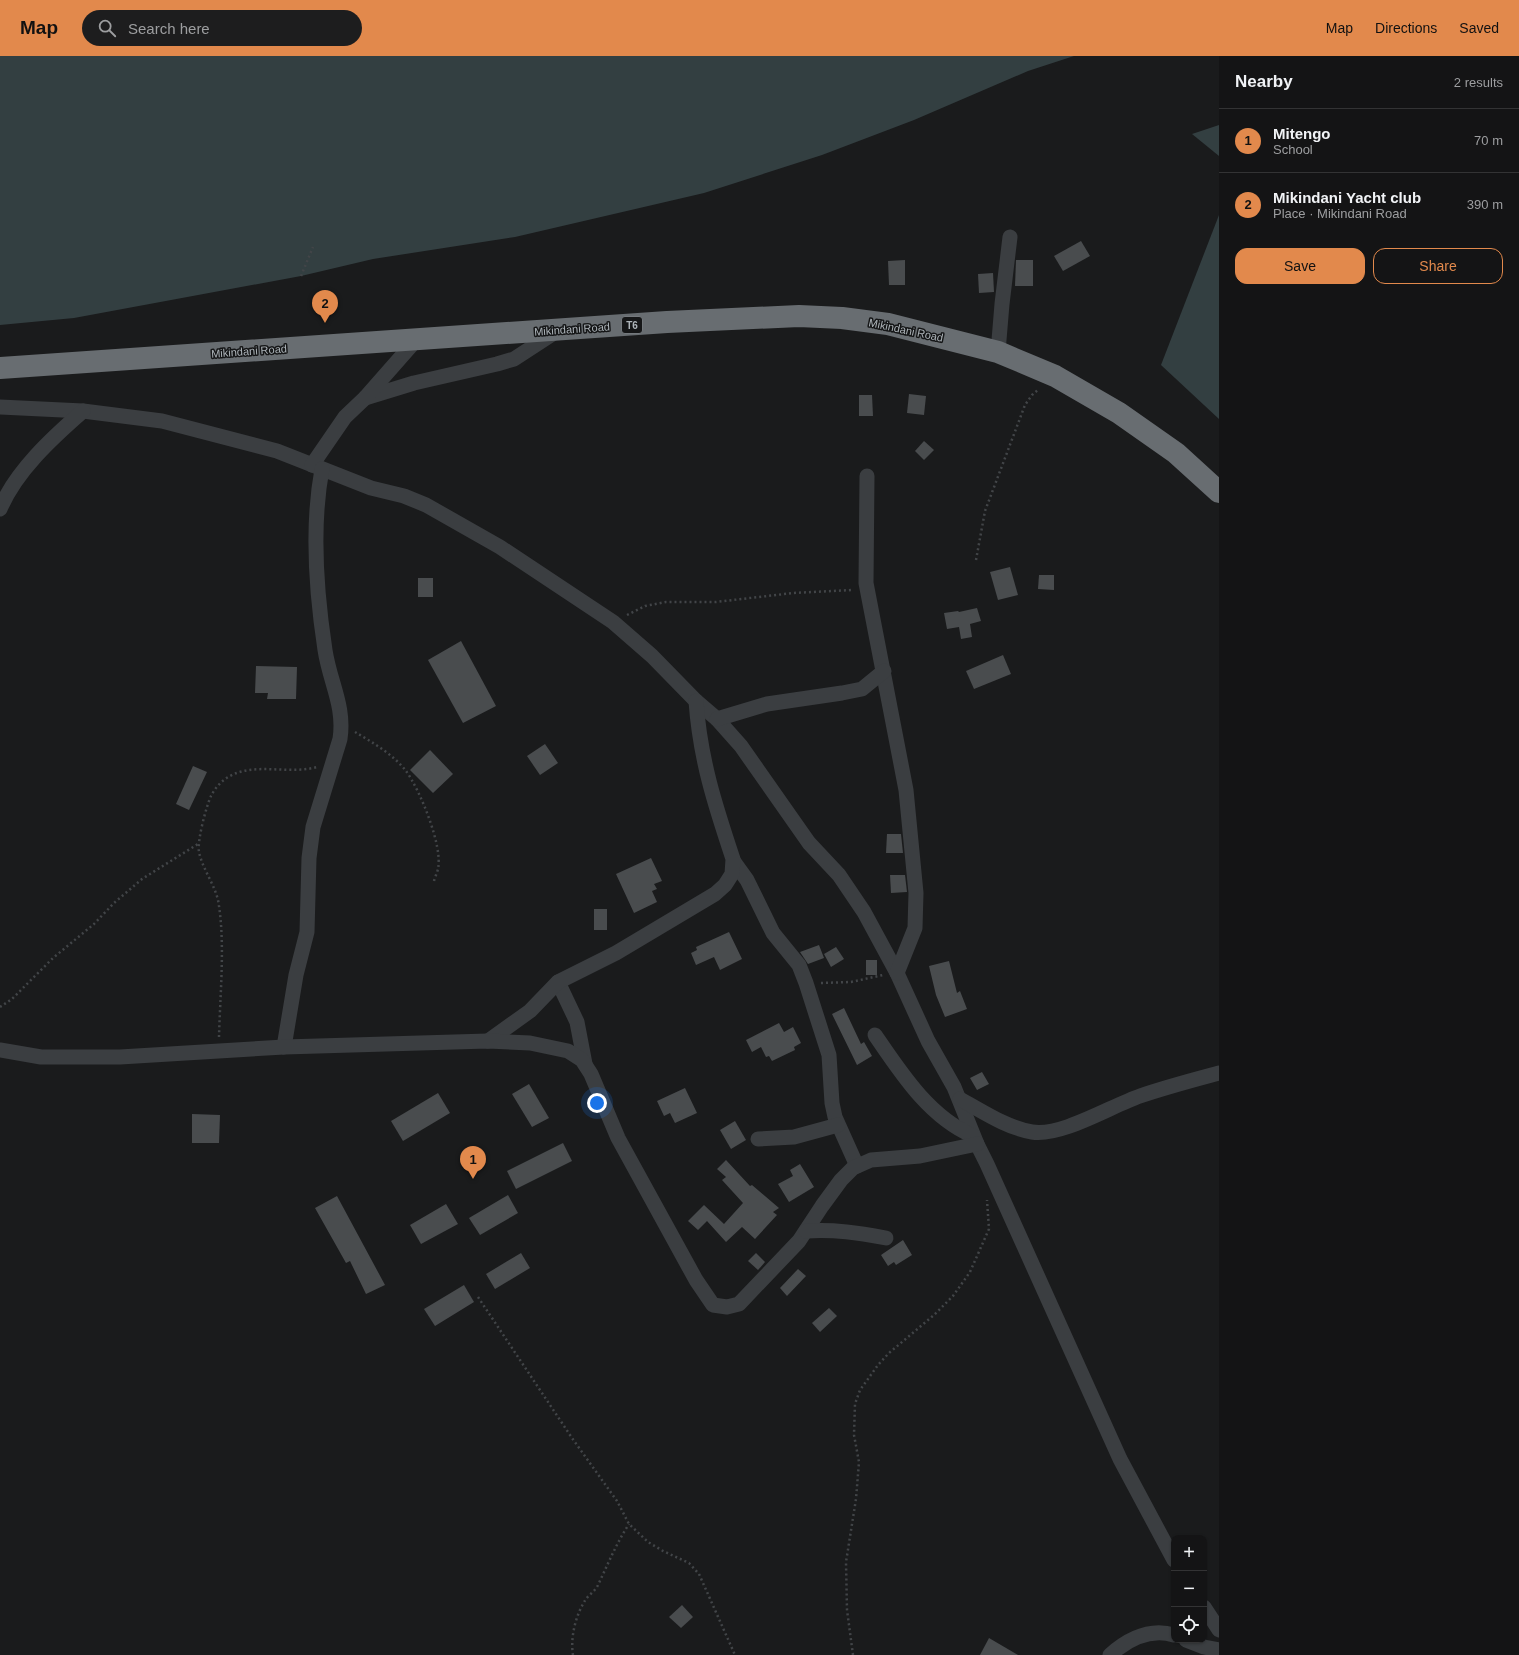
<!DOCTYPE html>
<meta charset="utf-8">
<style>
:root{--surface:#141415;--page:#1d1d1e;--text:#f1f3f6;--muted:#9d9ea0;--line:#333334;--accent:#e2894c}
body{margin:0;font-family:Arial,sans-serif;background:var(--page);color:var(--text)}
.controls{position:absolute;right:12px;bottom:12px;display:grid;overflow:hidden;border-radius:8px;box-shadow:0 1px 3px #0004}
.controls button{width:36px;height:36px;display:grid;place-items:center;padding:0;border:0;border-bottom:1px solid var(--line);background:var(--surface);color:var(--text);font:20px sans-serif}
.you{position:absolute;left:597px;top:1047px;width:14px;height:14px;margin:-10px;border:3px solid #fff;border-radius:50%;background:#1a73e8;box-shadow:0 0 0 6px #1a73e833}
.badge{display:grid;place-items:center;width:26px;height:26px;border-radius:50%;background:var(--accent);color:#111;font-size:13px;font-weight:700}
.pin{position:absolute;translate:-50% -33px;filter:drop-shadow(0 1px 2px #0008)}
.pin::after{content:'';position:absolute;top:21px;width:14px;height:12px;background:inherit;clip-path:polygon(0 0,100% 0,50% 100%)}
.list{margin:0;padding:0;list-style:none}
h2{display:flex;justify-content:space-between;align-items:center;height:52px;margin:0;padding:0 16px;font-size:17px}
h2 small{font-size:13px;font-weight:400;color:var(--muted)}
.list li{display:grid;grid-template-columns:26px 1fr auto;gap:12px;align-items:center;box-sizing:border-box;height:64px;padding:0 16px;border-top:1px solid var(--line)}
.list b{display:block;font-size:15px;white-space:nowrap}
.list p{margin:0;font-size:13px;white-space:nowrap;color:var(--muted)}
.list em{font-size:13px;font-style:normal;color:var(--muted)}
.actions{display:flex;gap:8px;padding:12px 16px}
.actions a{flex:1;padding:9px 0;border:1px solid var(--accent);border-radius:12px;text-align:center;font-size:14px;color:var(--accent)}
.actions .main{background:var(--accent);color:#111}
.icon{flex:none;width:22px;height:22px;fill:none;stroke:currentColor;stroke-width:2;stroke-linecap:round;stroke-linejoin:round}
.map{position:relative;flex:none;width:1219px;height:1599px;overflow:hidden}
header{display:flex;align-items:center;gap:24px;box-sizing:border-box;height:56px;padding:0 20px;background:var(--accent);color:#111}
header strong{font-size:19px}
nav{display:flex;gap:22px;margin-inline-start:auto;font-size:14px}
.search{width:280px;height:36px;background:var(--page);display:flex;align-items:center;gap:10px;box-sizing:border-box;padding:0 14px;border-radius:22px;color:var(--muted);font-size:15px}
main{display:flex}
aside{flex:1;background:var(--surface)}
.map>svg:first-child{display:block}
.water{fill:#333f41}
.building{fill:#494c4e}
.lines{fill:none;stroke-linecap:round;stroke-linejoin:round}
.path{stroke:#424548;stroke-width:2.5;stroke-dasharray:2 3;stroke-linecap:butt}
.minor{stroke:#3b3e41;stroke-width:15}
.highway{stroke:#686d71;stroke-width:22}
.labels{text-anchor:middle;stroke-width:3;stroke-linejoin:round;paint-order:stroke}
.shield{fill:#151617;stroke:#808589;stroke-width:1}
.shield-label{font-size:10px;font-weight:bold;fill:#aeb5ba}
.street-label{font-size:11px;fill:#aeb5ba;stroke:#151617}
</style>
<header>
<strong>Map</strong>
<div class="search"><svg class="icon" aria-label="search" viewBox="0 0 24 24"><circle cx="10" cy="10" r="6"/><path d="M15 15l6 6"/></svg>Search here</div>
<nav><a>Map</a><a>Directions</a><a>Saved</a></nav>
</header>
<main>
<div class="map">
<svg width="1219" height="1599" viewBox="0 0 1219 1599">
<rect width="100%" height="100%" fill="#1a1b1c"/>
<g class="water">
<polygon points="0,0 1074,0 1028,15 914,64 822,99 704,137 515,181 373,203 301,220 74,262 0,269"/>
<polygon points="1219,69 1219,100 1192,78"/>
<polygon points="1219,159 1219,363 1161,309"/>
</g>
<g class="building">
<polygon points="1081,185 1090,200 1063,215 1054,200"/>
<polygon points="905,204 905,229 889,229 888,205"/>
<polygon points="1016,204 1033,204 1033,230 1015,230"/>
<polygon points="993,217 994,236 979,237 978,218"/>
<polygon points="909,338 926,340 924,359 907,357"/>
<polygon points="859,339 872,339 873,360 859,360"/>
<polygon points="924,385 934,394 924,404 915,395"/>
<polygon points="1010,511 1018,539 998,544 990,516"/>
<polygon points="1039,519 1054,519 1054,534 1038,533"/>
<rect x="418" y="522" width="15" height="19"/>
<polygon points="977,552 981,565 970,568 972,581 961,583 959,571 947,573 944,557 958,555 959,556"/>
<polygon points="461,585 496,650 463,667 428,604"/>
<polygon points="1003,599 1011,618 974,633 966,615"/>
<polygon points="256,610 297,611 296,643 267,643 268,637 255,637"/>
<polygon points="545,688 558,707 540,719 527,700"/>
<polygon points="430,694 453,718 433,737 410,714"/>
<polygon points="193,710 207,716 189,754 176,748"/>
<polygon points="887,778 901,778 903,797 886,797"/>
<polygon points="651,802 662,825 654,828 657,833 652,835 657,846 634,857 616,818"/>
<polygon points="890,819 905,819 907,836 891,837"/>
<rect x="594" y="853" width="13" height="21"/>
<polygon points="729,876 742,903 720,914 714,901 696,909 691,897 697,894 696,891"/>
<polygon points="819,889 824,902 808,908 800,896"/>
<polygon points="836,891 844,903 831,911 824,898"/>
<rect x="866" y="904" width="11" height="15"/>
<polygon points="949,905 957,937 960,935 967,953 945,961 936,939 929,910"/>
<polygon points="844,952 861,988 864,986 872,1000 857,1009 832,958"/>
<polygon points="779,967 784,976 793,971 801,987 794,991 795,994 772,1005 769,1000 766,1001 761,991 752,996 746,984"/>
<polygon points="982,1016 989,1028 977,1034 970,1022"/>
<polygon points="529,1028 549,1062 532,1071 512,1038"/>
<polygon points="685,1032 697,1057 675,1067 670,1057 664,1060 657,1045"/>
<polygon points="438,1037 450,1057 403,1085 391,1065"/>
<polygon points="192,1058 220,1059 219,1087 192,1087"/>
<polygon points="735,1065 746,1084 731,1093 720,1074"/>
<polygon points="563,1087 572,1105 516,1133 507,1115"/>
<polygon points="726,1104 750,1130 752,1129 779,1152 773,1156 777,1159 755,1183 742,1171 726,1186 707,1165 698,1174 688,1165 704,1149 724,1168 743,1147 722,1124 726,1121 717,1113"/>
<polygon points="800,1108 814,1131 789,1146 778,1128 793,1120 790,1114"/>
<polygon points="508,1139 518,1157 480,1179 469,1162"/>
<polygon points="337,1140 385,1229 366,1238 350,1205 346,1207 315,1152"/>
<polygon points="446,1148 458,1168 421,1188 410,1169"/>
<polygon points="903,1184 912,1199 896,1209 894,1206 888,1210 881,1199"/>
<polygon points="521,1197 530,1212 495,1233 486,1218"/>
<polygon points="756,1197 765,1206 758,1214 748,1205"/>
<polygon points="798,1213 806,1220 787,1240 780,1232"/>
<polygon points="464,1229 474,1246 435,1270 424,1253"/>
<polygon points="829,1252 837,1260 820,1276 812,1267"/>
<polygon points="682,1549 693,1561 681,1572 669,1561"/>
<polygon points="989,1582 1018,1599 980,1599"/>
</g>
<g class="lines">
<g class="path">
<polyline points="301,220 313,191"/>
<polyline points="976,504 985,455 1025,349 1032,339 1039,333"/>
<polyline points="627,559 645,550 666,546 716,546 793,537 853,534"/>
<path d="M355,676C372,686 394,699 406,715C420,734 443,790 438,813C437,817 435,821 434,825"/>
<polyline points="821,927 851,926 883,919"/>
<polyline points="0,951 12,943 53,902 94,868 114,847 142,823 198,788"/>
<path d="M219,981C220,940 225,890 219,850C217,831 203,815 199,796C197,785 206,751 211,740C215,732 222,724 230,720C256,706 288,719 317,711"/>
<polyline points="478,1241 572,1382 617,1445 629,1468 648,1486 663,1495 689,1507 699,1518 735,1599"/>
<path d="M573,1599C570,1581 576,1558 586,1543C590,1538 596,1534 598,1529C608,1508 616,1488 629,1468"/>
<polyline points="853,1599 847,1554 846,1506 856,1443 859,1406 854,1379 855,1348 860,1334 878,1309 889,1297 934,1259 953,1240 970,1216 989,1173 987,1144"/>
</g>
<g class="minor">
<polyline points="998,296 1002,248 1010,181"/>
<polyline points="365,342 414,327 497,308 514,303 557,275"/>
<polyline points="0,351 83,355 162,365 277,395 371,432 404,440 426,449 500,491 613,566 652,600 696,645 717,663 741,690 809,787 839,819 864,856 897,917 928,985 954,1031 977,1088 987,1108 1120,1403 1174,1504"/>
<polyline points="312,409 345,361 365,342 416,284"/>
<polyline points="867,420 866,527 906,734 916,837 915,872 897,917"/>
<path d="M0,453C16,415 52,382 83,355"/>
<polyline points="717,663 767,648 842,637 862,633 884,615"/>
<polyline points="734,806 747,824 773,877 799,909 806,927 829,999 832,1047 835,1061 857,1110"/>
<polyline points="558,926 577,966 585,1008"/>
<path d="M875,979C901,1017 929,1061 973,1080"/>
<path d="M488,985L530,955L558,926L616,897L715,838L725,829L732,818L733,803C715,749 700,703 696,645"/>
<path d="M284,991L296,919L307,876L309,802L313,771L340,683C345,650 330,627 325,594C316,535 311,472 322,413"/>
<polyline points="0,994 41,1001 120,1001 284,991 488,985 530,987 568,995 582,1004 591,1018 618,1082 696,1224 713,1249 727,1251 739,1248 799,1185 822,1150 841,1124 853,1112 871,1104 920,1100 977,1088"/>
<path d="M960,1043C982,1055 1007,1072 1032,1076C1061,1081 1111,1050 1140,1040C1166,1031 1193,1024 1219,1017"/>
<polyline points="758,1083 794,1081 838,1069"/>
<path d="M806,1175C834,1173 859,1177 886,1182"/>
<polyline points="1204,1551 1219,1574"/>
<polyline points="1186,1584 1204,1591 1219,1594"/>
<path d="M1110,1599C1128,1583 1150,1572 1174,1579"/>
</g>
<polyline class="highway" points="0,312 667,266 799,260 842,262 888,268 998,296 1055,320 1119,357 1176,397 1219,436"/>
</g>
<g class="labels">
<rect class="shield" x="622" y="261" width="20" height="16" rx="3"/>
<g class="shield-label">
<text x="632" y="273">T6</text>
</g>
<g class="street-label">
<text transform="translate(572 273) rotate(-4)" y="4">Mikindani Road</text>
<text transform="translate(906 274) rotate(12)" y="4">Mikindani Road</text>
<text transform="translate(249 295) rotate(-4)" y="4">Mikindani Road</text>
</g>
</g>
</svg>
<div class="controls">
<button>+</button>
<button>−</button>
<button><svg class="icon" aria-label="locate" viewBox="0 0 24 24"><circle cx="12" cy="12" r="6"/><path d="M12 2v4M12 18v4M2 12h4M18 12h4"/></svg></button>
</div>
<div class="you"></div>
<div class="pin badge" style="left:473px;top:1123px">1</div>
<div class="pin badge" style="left:325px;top:267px">2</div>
</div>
<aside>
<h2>Nearby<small>2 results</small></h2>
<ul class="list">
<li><span class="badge">1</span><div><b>Mitengo</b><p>School</p></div><em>70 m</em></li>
<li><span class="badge">2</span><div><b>Mikindani Yacht club</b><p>Place · Mikindani Road</p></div><em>390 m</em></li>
</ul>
<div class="actions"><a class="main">Save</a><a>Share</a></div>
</aside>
</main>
